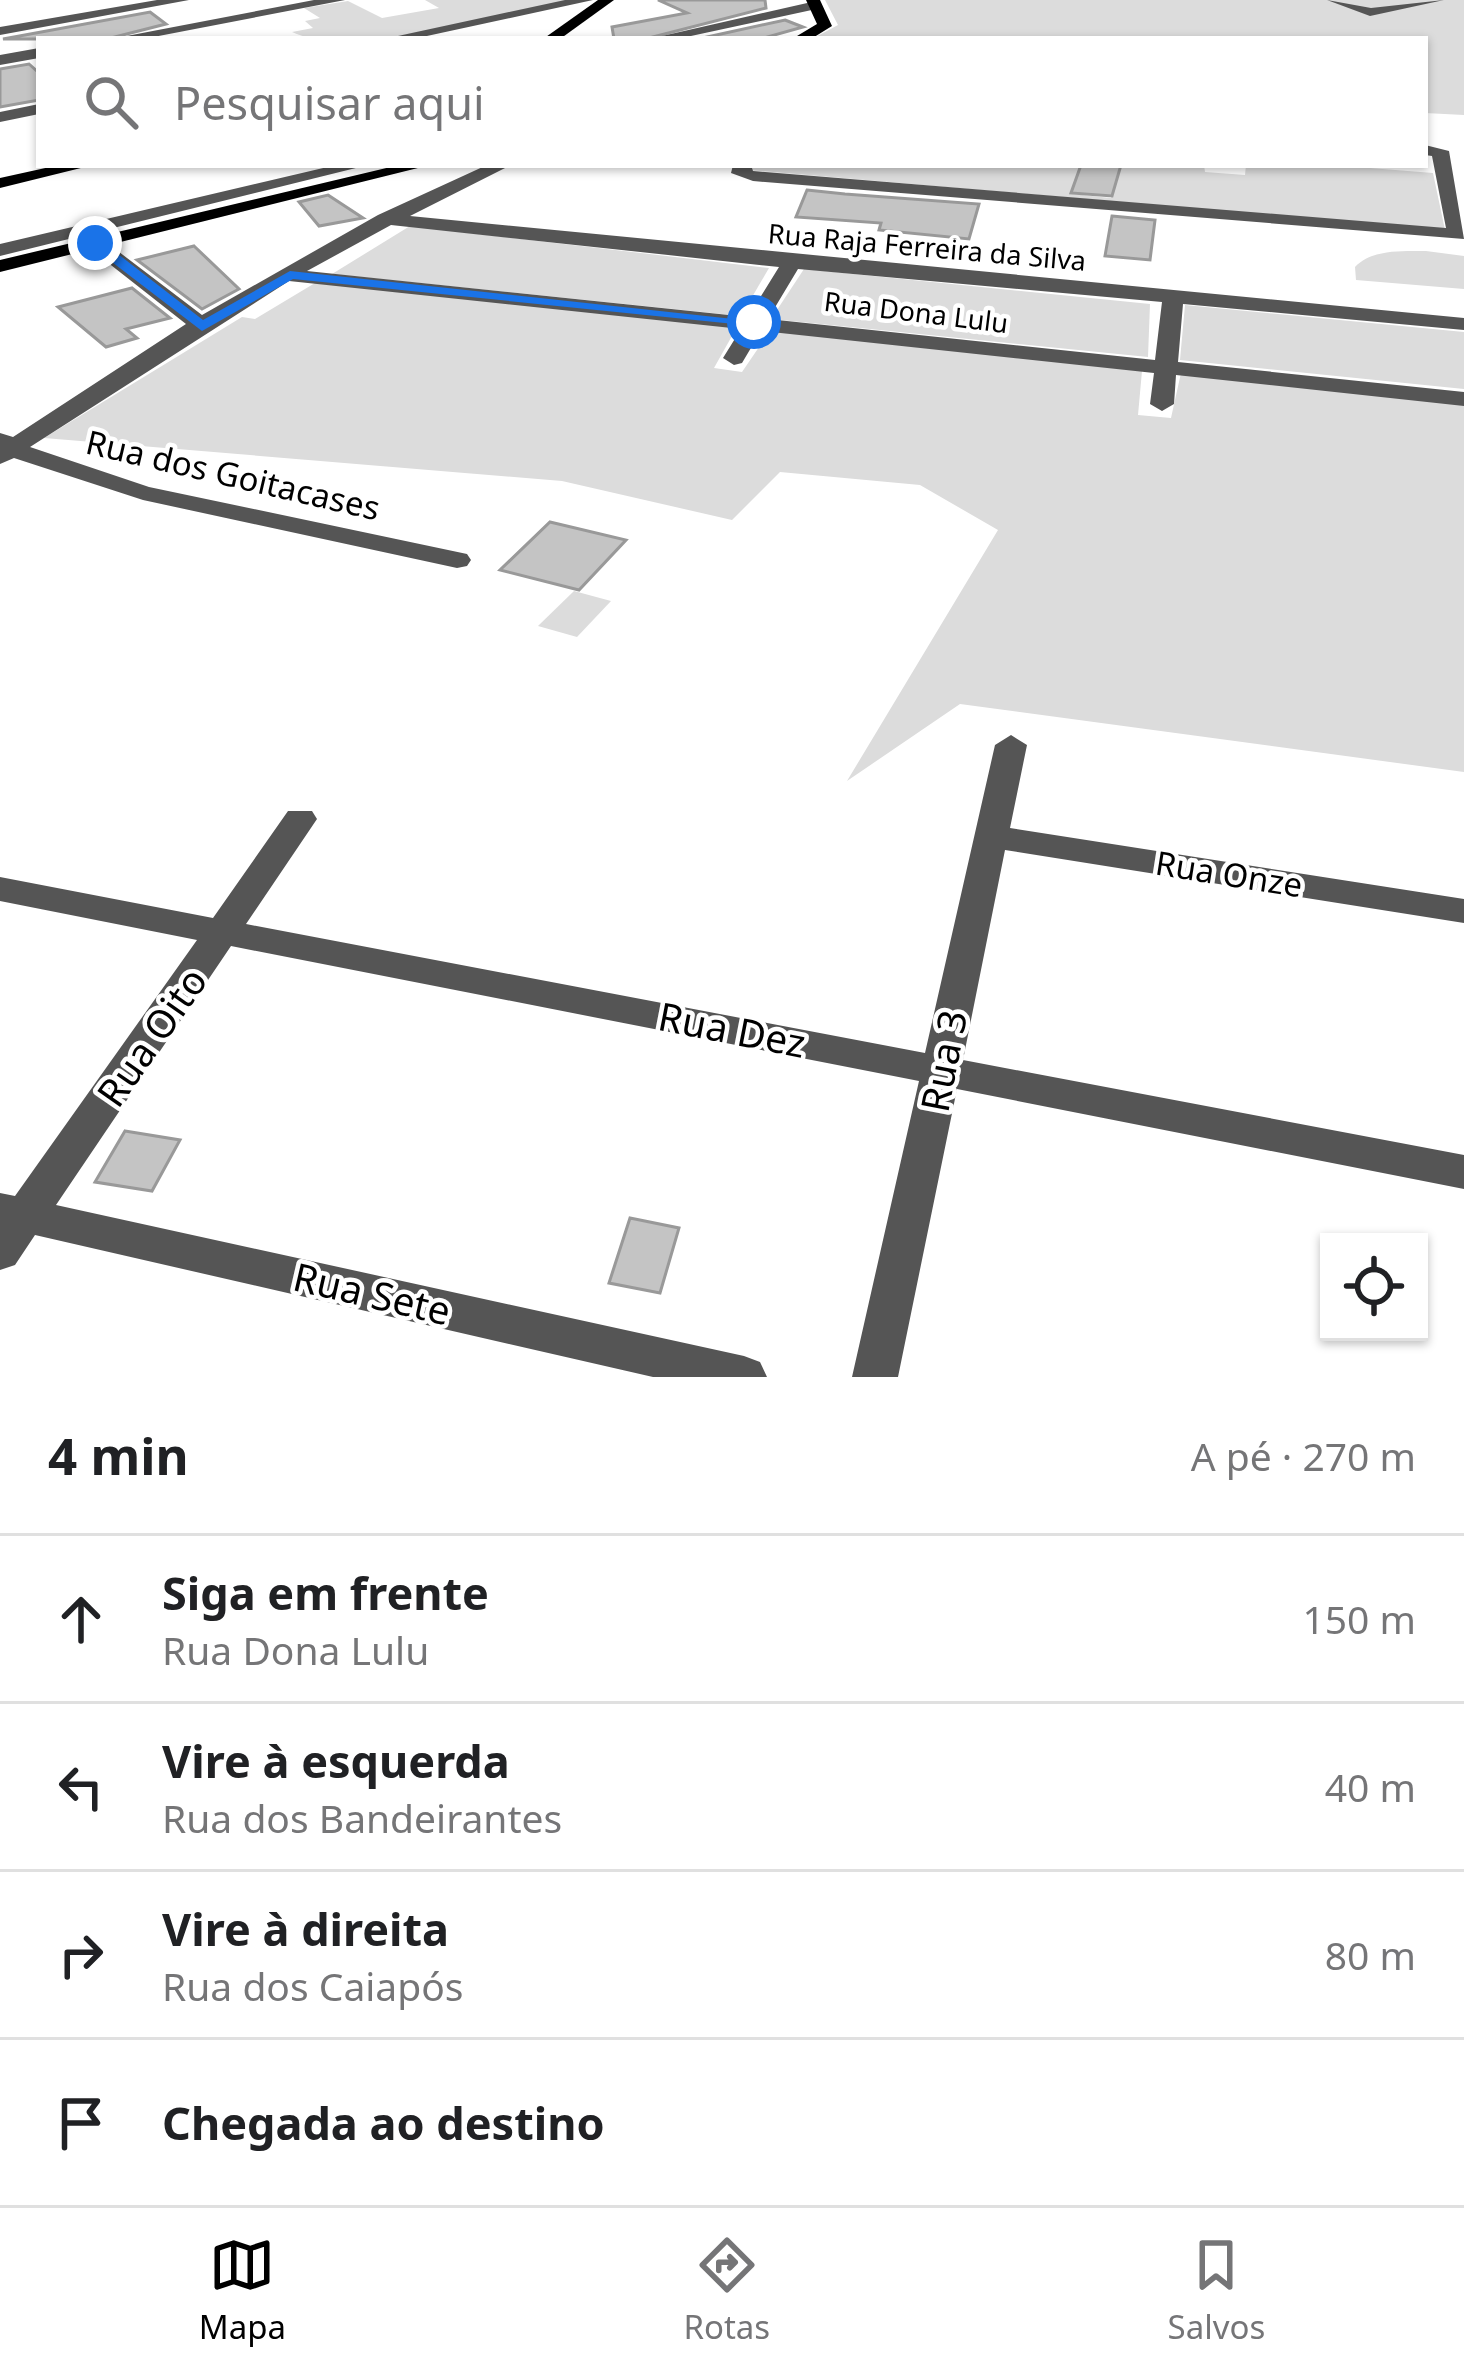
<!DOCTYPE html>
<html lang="pt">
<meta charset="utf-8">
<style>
:root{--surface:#fff;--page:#f6f6f6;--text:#202124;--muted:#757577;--line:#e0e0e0;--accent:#000}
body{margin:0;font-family:"Noto Sans",sans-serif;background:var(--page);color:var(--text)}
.controls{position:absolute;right:36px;bottom:36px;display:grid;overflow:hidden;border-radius:0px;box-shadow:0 3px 9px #0004}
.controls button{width:108px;height:108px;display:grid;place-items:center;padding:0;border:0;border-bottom:3px solid var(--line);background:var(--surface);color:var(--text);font:60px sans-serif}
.stop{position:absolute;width:36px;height:36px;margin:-27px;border:9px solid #1a73e8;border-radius:50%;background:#fff}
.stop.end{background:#1a73e8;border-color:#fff;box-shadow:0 3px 12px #0008}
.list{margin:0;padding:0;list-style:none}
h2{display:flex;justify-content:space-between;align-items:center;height:156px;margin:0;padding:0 48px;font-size:51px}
h2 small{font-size:39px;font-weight:400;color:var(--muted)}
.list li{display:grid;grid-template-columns:78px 1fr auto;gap:36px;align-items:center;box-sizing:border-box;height:168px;padding:0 48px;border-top:3px solid var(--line)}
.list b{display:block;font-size:45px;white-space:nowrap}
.list p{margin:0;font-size:39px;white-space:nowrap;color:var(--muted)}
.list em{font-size:39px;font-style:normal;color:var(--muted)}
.icon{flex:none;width:66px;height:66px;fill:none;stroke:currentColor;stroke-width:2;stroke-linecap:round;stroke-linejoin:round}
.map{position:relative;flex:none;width:1464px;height:1377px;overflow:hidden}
.search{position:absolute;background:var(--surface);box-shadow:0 3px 9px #0004;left:36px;right:36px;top:36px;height:132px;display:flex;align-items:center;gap:30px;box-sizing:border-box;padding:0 42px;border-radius:0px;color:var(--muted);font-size:45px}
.sheet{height:828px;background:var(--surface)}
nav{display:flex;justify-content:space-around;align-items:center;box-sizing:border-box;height:168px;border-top:3px solid var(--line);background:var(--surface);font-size:33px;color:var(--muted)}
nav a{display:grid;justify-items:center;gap:6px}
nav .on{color:var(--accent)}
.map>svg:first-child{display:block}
.green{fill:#dcdcdc}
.building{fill:#c4c4c4;stroke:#999;stroke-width:3}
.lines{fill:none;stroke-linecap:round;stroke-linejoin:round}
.minor{fill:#555;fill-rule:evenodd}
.major{fill:#000;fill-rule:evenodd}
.route{fill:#1a73e8}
.labels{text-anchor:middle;stroke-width:9;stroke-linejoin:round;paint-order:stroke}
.far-street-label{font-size:27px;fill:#000;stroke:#fff}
.street-label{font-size:33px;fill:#000;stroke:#fff}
.near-street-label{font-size:39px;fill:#000;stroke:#fff}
</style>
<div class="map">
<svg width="1464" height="1377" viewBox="0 0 1464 1377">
<rect width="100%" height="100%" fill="#fff"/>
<g class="green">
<path d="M425,0H569C505,13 347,59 292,32L313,28L305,21L320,18L304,8L348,1L382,18L439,8Z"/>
<polygon points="825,0 1464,0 1464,115 1425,113 1425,39 812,39 838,25"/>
<polygon points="752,165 1081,165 1072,194 1111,198 1118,165 1204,165 1205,172 1245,175 1246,165 1332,165 1433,173 1445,230 749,170"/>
<polygon points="410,226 769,268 741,316 332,274"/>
<path d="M1426,251L1464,256V289L1356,280L1355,267C1372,249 1402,251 1426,251Z"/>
<polygon points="804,269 1150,304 1148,357 771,319"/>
<polygon points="315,283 737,327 714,368 742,372 770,331 1142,371 1138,415 1171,418 1181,373 1464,403 1464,772 960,704 847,781 998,530 920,485 780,472 732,520 562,481 44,438 242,317 255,319"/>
<polygon points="1185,305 1464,332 1464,389 1180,360"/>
<polygon points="574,591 611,601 577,637 538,626"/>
</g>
<g class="building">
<polygon points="658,0 765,0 766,8 645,39 614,39 612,27 687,13"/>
<polygon points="150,12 166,24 107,39 3,39"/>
<polygon points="785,20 803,27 760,39 698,39"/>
<polygon points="29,64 39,73 39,100 0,107 0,69"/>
<polygon points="1081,165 1121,165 1112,196 1071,193"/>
<polygon points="807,190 845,194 979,204 969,239 879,230 881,223 796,217"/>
<polygon points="328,195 363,218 319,226 299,202"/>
<polygon points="1112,216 1155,220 1150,260 1105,256"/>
<polygon points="194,246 239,289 202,309 137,260"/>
<polygon points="132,288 170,318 126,329 137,338 106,347 58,307"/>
<polygon points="550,522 626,540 579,590 500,570"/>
<polygon points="125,1131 180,1140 152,1191 95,1182"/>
<polygon points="630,1218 679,1228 660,1293 609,1283"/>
</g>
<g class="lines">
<g class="minor">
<polygon points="157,0 189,0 0,35 0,27"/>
<polygon points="314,0 345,0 143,39 111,39"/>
<polygon points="565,0 593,0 413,39 384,39"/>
<polygon points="1327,0 1371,8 1444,0 1370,16"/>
<polygon points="816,1 821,8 677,39 649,39"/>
<polygon points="39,48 39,58 0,65 0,55"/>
<polygon points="39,104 39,114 0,122 0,112"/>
<polygon points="1425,145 1449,151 1464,239 753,181 731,173 733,165 751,165 753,171 1446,228 1432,156 1425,155"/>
<polygon points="336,165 368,165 0,256 0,244"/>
<path d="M487,165H511L410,216L1464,318V330L1183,304L1178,362L1464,392V406L1176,375L1174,404L1162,411L1150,404L1154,373L761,331L742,363L734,365L723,358L741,329L289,281L30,447L149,487L467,554L471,560L467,566L457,568L143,500L14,458L0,464V433L13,437L186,324L88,247V239H102L202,315L378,215ZM391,225L779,267L748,317L307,271ZM798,269L1162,302L1155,360L768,319Z"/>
<polygon points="1011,735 1027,745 1010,828 1464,899 1464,923 1005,850 963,1060 1464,1155 1464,1189 957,1089 898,1377 852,1377 919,1081 231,946 56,1205 744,1356 760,1362 767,1377 653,1377 35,1235 15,1265 0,1270 0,1193 15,1196 197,940 0,901 0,877 213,918 288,811 312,811 317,819 246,924 925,1053 995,745"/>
</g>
<g class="major">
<polygon points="598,0 614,0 560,39 543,39"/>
<polygon points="806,0 820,0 832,26 811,39 792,39 817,24"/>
<polygon points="59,165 93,165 0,188 0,178"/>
<polygon points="399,165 430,165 0,272 0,260"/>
</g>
</g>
<polygon class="route" points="91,240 100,240 203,320 290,271 761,322 754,326 293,279 202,331 91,246"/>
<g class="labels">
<g class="far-street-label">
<text transform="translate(927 248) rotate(5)" y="9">Rua Raja Ferreira da Silva</text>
<text transform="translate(916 313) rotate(7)" y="9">Rua Dona Lulu</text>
</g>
<g class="street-label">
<text transform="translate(233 475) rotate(13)" y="12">Rua dos Goitacases</text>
<text transform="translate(1229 874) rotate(9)" y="12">Rua Onze</text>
</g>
<g class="near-street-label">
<text transform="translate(732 1030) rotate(11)" y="14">Rua Dez</text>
<text transform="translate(152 1037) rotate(-55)" y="14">Rua Oito</text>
<text transform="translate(944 1061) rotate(-79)" y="14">Rua 3</text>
<text transform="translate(372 1294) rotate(13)" y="14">Rua Sete</text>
</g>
</g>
</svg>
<div class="controls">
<button><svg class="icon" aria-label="locate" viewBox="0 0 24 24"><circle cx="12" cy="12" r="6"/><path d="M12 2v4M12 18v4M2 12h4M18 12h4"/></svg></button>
</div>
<div class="stop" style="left:754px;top:322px"></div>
<div class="stop end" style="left:95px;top:243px"></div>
<div class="search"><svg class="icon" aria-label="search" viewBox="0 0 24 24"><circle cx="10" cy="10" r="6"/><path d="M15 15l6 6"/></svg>Pesquisar aqui</div>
</div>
<section class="sheet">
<h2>4 min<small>A pé · 270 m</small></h2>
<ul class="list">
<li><svg class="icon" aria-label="ahead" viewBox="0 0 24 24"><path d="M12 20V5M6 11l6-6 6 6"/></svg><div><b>Siga em frente</b><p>Rua Dona Lulu</p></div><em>150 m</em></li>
<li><svg class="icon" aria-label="left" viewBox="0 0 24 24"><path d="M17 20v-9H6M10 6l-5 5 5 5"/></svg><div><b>Vire à esquerda</b><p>Rua dos Bandeirantes</p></div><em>40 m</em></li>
<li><svg class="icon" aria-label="right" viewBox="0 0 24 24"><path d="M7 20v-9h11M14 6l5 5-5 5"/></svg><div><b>Vire à direita</b><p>Rua dos Caiapós</p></div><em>80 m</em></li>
<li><svg class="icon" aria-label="arrive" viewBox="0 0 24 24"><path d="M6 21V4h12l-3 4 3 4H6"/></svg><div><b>Chegada ao destino</b></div></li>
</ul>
</section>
<nav>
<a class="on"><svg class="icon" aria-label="map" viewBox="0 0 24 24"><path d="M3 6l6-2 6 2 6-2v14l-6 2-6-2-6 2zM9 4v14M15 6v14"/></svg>Mapa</a>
<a><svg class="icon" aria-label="directions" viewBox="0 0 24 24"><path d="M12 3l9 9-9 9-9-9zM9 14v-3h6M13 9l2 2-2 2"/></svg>Rotas</a>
<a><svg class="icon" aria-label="saved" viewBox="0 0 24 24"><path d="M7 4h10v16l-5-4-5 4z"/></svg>Salvos</a>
</nav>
